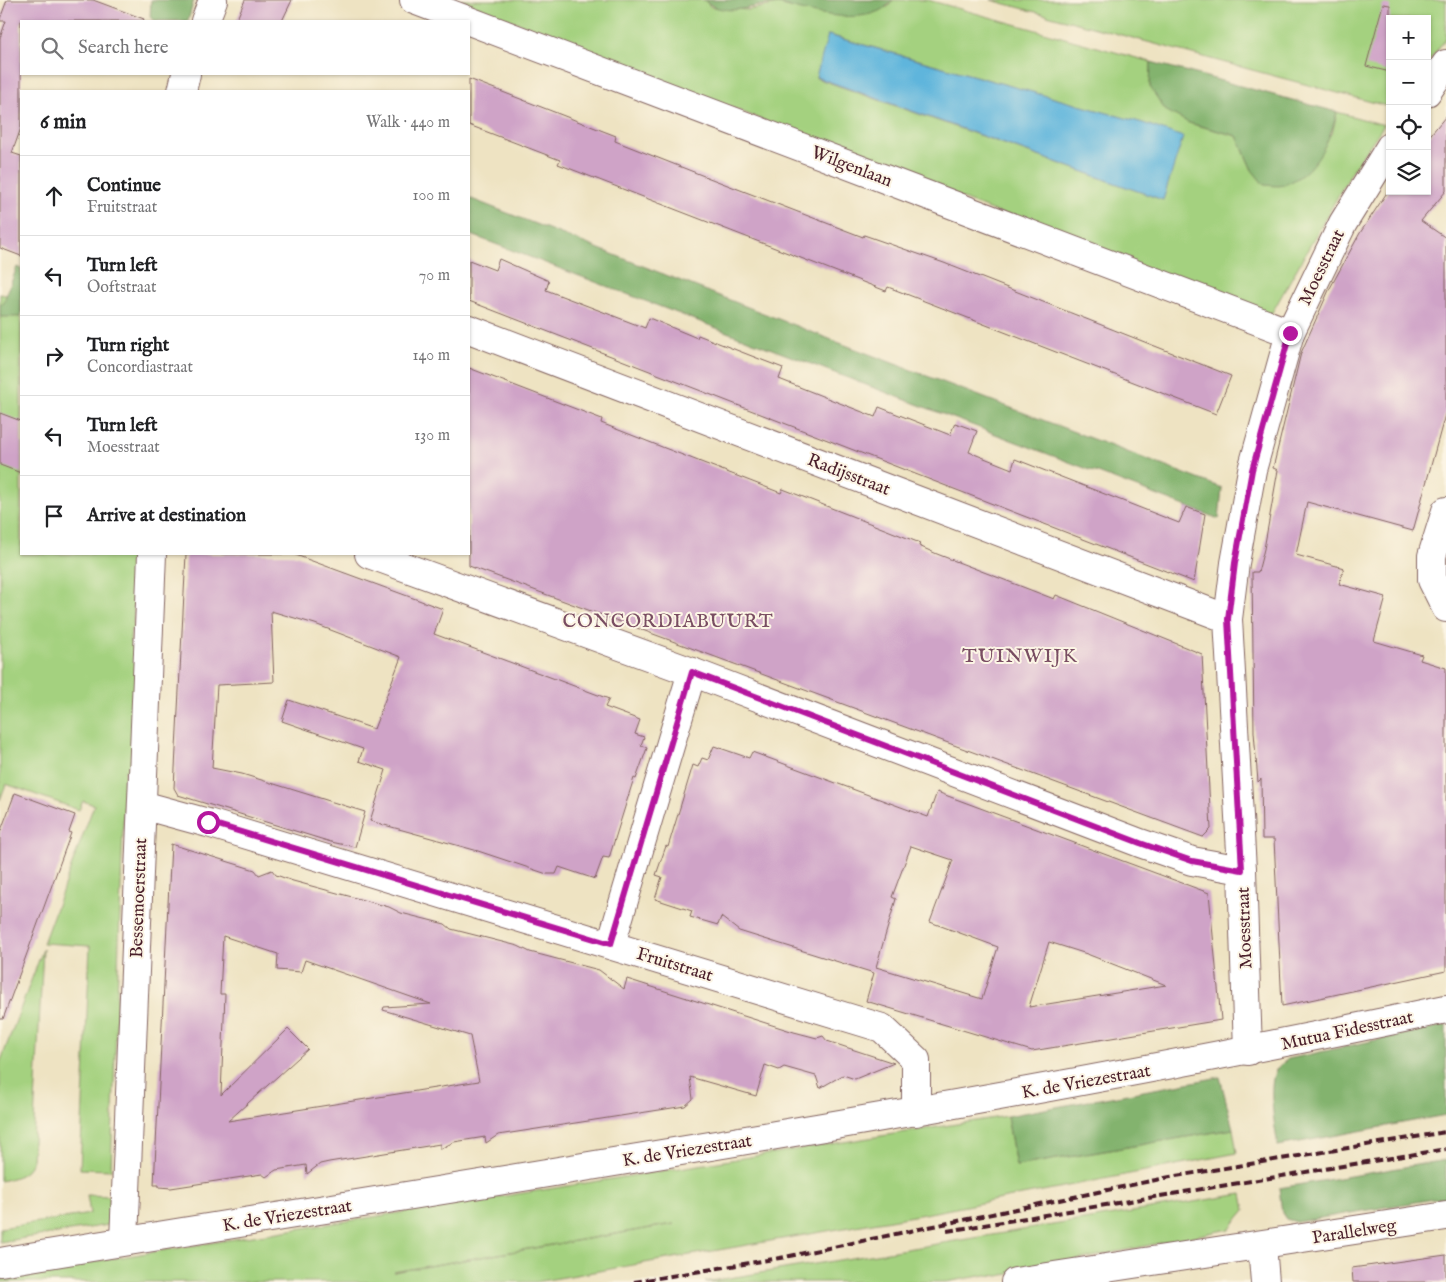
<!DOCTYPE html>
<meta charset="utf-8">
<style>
:root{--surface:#fff;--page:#f2f2f2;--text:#202124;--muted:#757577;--line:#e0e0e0}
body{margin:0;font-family:"IM FELL English",serif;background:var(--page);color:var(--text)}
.controls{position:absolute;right:15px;top:15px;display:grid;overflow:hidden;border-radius:0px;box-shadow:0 1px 4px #0004}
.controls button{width:45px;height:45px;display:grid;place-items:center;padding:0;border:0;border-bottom:1px solid var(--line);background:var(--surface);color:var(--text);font:25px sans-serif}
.stop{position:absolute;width:15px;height:15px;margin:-11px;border:4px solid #b5179e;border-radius:50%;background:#fff}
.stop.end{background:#b5179e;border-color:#fff;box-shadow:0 1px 5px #0008}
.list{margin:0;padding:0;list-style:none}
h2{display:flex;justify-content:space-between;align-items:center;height:65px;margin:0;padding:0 20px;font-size:21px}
h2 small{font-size:16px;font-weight:400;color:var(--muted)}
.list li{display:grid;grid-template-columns:32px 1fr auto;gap:15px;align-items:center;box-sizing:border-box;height:80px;padding:0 20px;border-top:1px solid var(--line)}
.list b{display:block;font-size:19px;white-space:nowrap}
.list p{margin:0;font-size:16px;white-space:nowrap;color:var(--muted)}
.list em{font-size:16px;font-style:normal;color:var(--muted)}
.icon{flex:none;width:28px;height:28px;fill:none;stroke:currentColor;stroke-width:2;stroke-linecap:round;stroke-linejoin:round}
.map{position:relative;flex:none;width:1446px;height:1282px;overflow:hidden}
.search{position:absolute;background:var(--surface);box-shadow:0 1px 4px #0004;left:20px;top:20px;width:450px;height:55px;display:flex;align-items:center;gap:12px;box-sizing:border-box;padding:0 18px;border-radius:0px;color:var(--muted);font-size:19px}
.panel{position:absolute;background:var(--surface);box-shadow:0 1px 4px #0004;left:20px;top:90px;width:450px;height:465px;border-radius:0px}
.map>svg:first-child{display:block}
.green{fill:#a4d17f;stroke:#777855;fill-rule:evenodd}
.forest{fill:#83b36e;stroke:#66694c}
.water{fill:#5fb5dc;stroke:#546a84}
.building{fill:#cfa3c7;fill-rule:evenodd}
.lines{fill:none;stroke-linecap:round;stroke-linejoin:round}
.minor-casing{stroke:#836460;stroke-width:30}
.minor{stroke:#fff;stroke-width:28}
.rail{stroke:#4a1f2b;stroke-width:4;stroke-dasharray:8 4;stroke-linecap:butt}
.route{stroke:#b5179e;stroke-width:6}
.labels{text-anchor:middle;stroke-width:4;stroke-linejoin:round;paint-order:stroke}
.street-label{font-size:18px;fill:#4a1f2b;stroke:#fcf5e5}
.neighbourhood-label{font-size:19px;letter-spacing:1px;fill:#794d62;stroke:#fcf5e5}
.quarter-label{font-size:20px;letter-spacing:1px;fill:#794d62;stroke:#fcf5e5}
</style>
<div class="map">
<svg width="1446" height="1282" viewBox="0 0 1446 1282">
<rect width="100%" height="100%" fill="#fcf5e5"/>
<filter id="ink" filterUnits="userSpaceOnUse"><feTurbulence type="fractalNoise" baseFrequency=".02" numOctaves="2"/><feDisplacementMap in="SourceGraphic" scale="10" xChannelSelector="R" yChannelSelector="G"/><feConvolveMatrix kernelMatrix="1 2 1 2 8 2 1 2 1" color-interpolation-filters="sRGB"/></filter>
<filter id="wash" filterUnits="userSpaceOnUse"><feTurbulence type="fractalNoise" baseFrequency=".0096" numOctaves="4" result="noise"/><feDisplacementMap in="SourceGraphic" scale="20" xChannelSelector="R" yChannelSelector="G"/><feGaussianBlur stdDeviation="1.12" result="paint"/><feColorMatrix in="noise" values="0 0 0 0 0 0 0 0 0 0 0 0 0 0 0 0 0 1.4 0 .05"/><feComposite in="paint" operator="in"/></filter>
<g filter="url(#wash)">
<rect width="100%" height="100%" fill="#eee3c2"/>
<g class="green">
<path d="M461,0H704L711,7L748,10L778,4L794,8L888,7L893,0H928L1151,62L1150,87L1189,123L1237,136L1252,170L1332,134L1337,112L1384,125L1355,166L1269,318L906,177ZM829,35L1143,123L1182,137L1163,200L816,78Z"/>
<polygon points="991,0 1446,0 1446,38 1427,64 1427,19 1390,19 1390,107"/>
<polygon points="0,294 21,298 21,554 136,554 133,629 131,629 130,642 138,645 135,774 125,770 111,1170 80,1169 90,946 43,943 94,805 83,801 79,810 6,784 0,800"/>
<path d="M43,949L32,1162C26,1176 14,1178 0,1181V1063Z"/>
<path d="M1007,1116L1016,1166L1233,1129L1237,1153L930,1213L536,1282H0V1279L115,1258ZM674,1224L393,1272H394Z"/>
<polygon points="1242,1194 1245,1210 1229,1229 999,1276 986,1275 946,1282 705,1282"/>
<polygon points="87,1195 110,1196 108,1225 0,1242 0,1228 90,1214"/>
</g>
<g class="forest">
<polygon points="151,0 194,0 188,21 156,21 150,17"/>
<path d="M704,0H893C873,26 824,15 797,9C791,8 784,4 778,4C755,3 726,20 704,0Z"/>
<path d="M1151,62L1337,112C1330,142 1314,174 1284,185C1278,187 1270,185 1264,185L1252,170L1237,136L1189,123L1165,110L1150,87Z"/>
<polygon points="469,198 832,340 1222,488 1219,519 469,234"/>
<polygon points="17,267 21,269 21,317 0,317 0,303 3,304"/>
<path d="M1446,1025V1115L1278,1146C1275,1128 1267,1086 1276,1070C1278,1066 1285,1062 1288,1059Z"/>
<polygon points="1220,1077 1233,1129 1016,1166 1007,1116"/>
<polygon points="1446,1160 1446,1197 1297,1222 1286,1219 1282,1213 1279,1188"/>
</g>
<polygon class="water" points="828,35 1143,123 1183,137 1163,200 816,77"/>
<g id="blocks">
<g class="building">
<polygon points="7,0 93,0 144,19 143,21 21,21 21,128 12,153 21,156 21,256 0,248 0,38 6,21 0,21 0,19"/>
<polygon points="245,0 292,0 282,21 236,21"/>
<polygon points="1383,4 1390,5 1390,72 1366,66"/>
<polygon points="469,79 616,136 615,141 704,176 863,237 864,235 944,263 1231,376 1216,414 888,287 886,291 558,164 560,160 469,125"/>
<polygon points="1446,116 1446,191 1421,221 1446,238 1446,411 1413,531 1307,502 1296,555 1344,568 1339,584 1386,597 1374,641 1422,655 1420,660 1446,668 1446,971 1282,1006 1274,839 1262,839 1261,779 1258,782 1254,732 1252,572 1258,572 1264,549 1278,470 1273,468 1301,353 1329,290 1360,233 1390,188 1390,191 1427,191 1427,139"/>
<polygon points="499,259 549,281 546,290 645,328 649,318 697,338 698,335 762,360 783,368 779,379 875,417 879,407 950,435 955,423 977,431 969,452 1012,469 1015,459 1179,523 1186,507 1205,514 1194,582 469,301 469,260 495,270"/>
<polygon points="469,368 602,419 601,423 662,447 781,493 783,489 920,543 919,546 937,554 1054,599 1056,595 1202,654 1211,829 1203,837 469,566"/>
<polygon points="0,413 21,421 21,473 0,465"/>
<polygon points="186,554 293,554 443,609 434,634 609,699 605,707 640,720 635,734 644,737 641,745 647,748 636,779 634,778 609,858 603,857 595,879 559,867 556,874 547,874 478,851 370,821 386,770 359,761 363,749 282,721 289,700 374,729 401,657 315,624 271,611 274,682 217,685 212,768 242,774 365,812 355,847 331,842 178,795 174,788"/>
<path d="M714,746L749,758L752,752L928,817L937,792L1209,893L1221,1020L1032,1051L866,1001L874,973L739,931L721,917L718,925L690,917L692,911L655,899L662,877L656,875L666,846L668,847L693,765L698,767L702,758L708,760ZM911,846L953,860L930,922L998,947L982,999L876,967L896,899L892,897ZM1049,942L1087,954L1166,985L1029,1007Z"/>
<polygon points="15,793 75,815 69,832 71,833 3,1019 0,1019 0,833"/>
<path d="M171,844L255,870L259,875L272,870L276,875L293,881L389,907L401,913L445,924L451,929L518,946L530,952L599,970L624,989L627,979L794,1032L817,1038L823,1036L827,1041L894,1063L855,1079L843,1075L820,1088L816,1076L784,1067L779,1070L765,1065L756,1096L690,1077L693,1099L685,1106L498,1135L486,1143L485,1137L454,1142L440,1149V1144L329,1162L320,1164L307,1174L306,1165L276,1170L266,1177L262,1174L171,1188L159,1187V1185H154ZM223,936L278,954L277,970L301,972L305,960L431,1004L384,1007L383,1010L470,1036L479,1081L228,1121L308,1049L288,1029L221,1095L225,994H220Z"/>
<polygon points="1446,1255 1446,1282 1353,1282 1352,1268"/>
</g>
</g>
</g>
<g filter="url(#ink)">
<use href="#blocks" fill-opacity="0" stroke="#836460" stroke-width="1"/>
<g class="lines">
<g class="minor-casing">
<g id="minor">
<polyline points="414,0 1290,333"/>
<polyline points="205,21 213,0"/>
<polyline points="182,91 186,74"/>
<polyline points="1427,92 1446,64"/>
<polyline points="469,329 1228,619"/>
<polyline points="1446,511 1432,556 1432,580 1446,608"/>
<polyline points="369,554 692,672 1140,843 1192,861 1242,870"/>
<polyline points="142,805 208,823 882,1028 916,1060 916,1112"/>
<polyline points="611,944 692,672"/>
<polyline points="1248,1051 1242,870 1228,619 1235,563 1252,470 1290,333 1343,223 1390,147"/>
<polyline points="124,1241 152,554"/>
<polyline points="1262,1245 1265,1282"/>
<path d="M0,1262C483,1182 967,1111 1446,1009"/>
<polyline points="1015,1282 1446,1216"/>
</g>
</g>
<use href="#minor" class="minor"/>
<g class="rail">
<polyline points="947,1231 1446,1149"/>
<polyline points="634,1282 780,1258 1170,1177 1446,1132"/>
</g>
</g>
</g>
<g class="lines" filter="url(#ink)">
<polyline class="route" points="208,822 611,944 692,672 1140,843 1192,861 1242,870 1228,619 1235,563 1252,470 1290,333"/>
</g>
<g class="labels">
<g class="street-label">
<text transform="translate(852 166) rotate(21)" y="6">Wilgenlaan</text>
<text transform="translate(1321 267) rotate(-64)" y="6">Moesstraat</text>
<text transform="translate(849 474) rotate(21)" y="6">Radijsstraat</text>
<text transform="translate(138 898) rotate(-88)" y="6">Bessemoerstraat</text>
<text transform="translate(1244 928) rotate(-92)" y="6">Moesstraat</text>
<text transform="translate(675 964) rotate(17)" y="6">Fruitstraat</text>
<text transform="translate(1347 1030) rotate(-12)" y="6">Mutua Fidesstraat</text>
<text transform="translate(1086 1081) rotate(-10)" y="6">K. de Vriezestraat</text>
<text transform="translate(687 1150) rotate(-9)" y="6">K. de Vriezestraat</text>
<text transform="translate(287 1215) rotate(-9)" y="6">K. de Vriezestraat</text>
<text transform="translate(1354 1231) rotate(-9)" y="6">Parallelweg</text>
</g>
<g class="neighbourhood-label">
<text x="668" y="627">CONCORDIABUURT</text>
</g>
<g class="quarter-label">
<text x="1020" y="662">TUINWIJK</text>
</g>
</g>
</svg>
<div class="controls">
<button>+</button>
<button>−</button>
<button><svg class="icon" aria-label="locate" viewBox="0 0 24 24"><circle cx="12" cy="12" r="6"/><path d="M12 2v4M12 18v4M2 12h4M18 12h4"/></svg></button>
<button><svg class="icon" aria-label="layers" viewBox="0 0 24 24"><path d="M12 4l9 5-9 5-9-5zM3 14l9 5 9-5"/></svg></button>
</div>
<div class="stop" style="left:208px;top:822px"></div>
<div class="stop end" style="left:1290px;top:333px"></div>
<div class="search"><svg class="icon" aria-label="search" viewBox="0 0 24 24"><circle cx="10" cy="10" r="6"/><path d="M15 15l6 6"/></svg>Search here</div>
<section class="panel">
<h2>6 min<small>Walk · 440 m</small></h2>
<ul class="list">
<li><svg class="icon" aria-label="ahead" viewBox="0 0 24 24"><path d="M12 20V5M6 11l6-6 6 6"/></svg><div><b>Continue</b><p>Fruitstraat</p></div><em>100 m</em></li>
<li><svg class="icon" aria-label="left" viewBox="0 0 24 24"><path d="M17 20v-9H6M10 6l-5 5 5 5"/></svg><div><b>Turn left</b><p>Ooftstraat</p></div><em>70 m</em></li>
<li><svg class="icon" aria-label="right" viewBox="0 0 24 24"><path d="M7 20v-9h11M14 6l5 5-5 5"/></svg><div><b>Turn right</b><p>Concordiastraat</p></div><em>140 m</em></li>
<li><svg class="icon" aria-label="left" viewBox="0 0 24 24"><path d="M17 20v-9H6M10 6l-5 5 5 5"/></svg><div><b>Turn left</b><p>Moesstraat</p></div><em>130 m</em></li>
<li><svg class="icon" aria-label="arrive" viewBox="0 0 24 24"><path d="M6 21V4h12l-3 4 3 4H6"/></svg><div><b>Arrive at destination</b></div></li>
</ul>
</section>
</div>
